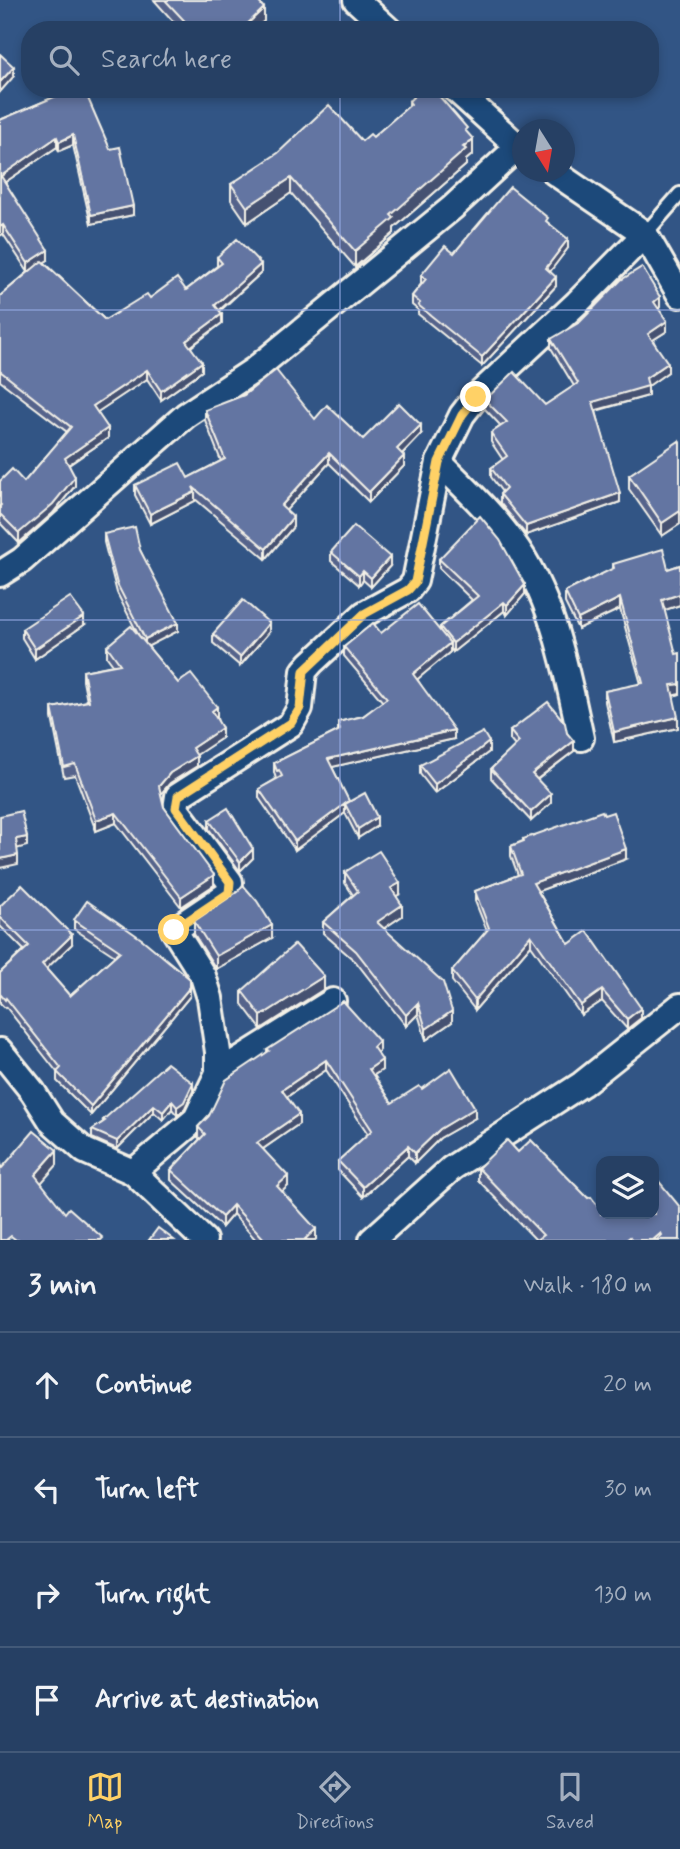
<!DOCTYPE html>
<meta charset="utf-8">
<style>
:root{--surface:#264064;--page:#2e476a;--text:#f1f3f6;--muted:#a4afbf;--line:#425978;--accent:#ffd166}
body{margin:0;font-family:Mynerve,sans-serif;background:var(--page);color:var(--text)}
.controls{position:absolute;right:21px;bottom:21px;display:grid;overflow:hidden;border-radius:14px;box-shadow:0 4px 10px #0003}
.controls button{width:63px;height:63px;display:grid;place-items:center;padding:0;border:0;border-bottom:2px solid var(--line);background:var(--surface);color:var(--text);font:35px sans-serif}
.compass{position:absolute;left:512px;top:119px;width:63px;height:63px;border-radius:50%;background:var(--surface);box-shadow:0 4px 10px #0003;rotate:169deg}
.stop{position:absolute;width:21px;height:21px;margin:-16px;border:5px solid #ffd166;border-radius:50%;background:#fff}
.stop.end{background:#ffd166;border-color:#fff;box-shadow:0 2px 7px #0008}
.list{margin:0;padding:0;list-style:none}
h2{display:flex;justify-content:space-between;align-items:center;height:91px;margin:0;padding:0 28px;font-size:30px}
h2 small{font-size:23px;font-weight:400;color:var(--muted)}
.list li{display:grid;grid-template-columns:46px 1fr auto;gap:21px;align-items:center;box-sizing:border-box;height:105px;padding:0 28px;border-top:2px solid var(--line)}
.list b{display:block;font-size:26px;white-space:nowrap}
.list em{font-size:23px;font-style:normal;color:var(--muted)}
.icon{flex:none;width:38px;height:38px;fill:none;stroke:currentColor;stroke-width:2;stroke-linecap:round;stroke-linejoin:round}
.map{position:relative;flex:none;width:680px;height:1240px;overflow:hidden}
.search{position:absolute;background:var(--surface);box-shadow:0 4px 10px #0003;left:21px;right:21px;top:21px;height:77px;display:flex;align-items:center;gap:18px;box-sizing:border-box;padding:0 24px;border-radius:28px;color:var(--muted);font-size:26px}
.sheet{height:511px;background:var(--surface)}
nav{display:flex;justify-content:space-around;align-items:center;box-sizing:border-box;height:98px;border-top:2px solid var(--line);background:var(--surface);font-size:19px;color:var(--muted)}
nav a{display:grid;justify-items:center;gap:4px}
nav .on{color:var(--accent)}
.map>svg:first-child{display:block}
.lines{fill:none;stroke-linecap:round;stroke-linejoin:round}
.lane-casing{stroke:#f4f1e8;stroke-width:18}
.street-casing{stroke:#f4f1e8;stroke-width:30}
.lane{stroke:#1f4a7a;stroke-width:12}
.street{stroke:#1f4a7a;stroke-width:24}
.wall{fill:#55648b;stroke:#f4f1e8;stroke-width:2}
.shaded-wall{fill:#455171;stroke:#f4f1e8;stroke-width:2}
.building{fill:#6374a2;stroke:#f4f1e8;stroke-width:2}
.route{stroke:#ffd166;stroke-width:9}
.grid{fill:none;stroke:#93a8e1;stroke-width:2;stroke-opacity:0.55}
</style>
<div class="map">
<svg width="680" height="1240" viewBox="0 0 680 1240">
<rect width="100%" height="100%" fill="#325585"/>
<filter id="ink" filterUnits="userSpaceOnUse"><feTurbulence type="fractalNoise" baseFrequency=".0143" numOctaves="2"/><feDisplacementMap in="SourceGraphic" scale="14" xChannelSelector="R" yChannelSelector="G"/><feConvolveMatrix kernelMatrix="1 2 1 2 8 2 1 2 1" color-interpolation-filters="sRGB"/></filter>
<g filter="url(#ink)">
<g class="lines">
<g class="lane-casing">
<polyline id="lane" points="645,234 680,194"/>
</g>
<g class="street-casing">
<g id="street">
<polyline points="356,0 389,30"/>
<polyline points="455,89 522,150"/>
<polyline points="554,172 645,234 680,295"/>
<path d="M439,462C464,487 491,512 512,541C554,598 566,671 581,738"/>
<polyline points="0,574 22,560 186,415 254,370 452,208 518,147"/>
<polyline points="0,1051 33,1092 52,1122 85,1151 133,1172 204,1240"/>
<polyline points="218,1073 333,1001"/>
<polyline points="133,1172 196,1119 218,1073 218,1052 210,998 203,976 174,930 229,893 230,882 176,809 178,796 291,724 300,708 304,671 311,663 364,614 408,590 415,581 439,462 462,415 476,397 577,303 645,234"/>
<polyline points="372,1240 452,1168 582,1084 680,1006"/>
</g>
</g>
<use href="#lane" class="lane"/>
<use href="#street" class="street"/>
</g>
<g class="wall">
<polygon points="154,0 257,0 264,21 254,30 181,30"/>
<polygon points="73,89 133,215 91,224 73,145 59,151 57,147 5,182 48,260 44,262 105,320 150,298 186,290 217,266 217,257 261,273 220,311 222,323 191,347 202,371 161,400 147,379 97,412 108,438 69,465 75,486 53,513 19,543 0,523 0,481 24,482 67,432 0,381 0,296 28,272 3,234 0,120"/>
<polygon points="409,101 467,133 473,154 466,160 466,165 394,228 394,233 355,267 291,193 247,223 231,200 231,184 373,137 409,106"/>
<polygon points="548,223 568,248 550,271 556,286 482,366 418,314 418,310 412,305 412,296 421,284 421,275 454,253"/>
<polygon points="660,307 658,308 667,331 653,340 668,372 648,386 648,396 596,411 620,502 526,535 500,503 500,494 502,492 491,477 491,468 503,460 491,442 491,433 501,426 485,409 485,400 545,405 574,386 551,348 551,339"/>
<polygon points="205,410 315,419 363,439 421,434 402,454 404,466 369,502 329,463 286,510 293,527 266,559 195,499 195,501 150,524 135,495 135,485 188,478 221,461 205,420"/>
<polygon points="680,443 680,524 662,536 629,489 629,475"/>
<polygon points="104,534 140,550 178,631 147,646 178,683 217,718 222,738 196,755 197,766 170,783 161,794 164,807 214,885 181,907 116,823 96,831 75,775 64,777 52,718 52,708 87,701 83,681 83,671 113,665 107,657 107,646 140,638 117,593 104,542"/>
<polygon points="331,552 390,566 371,587 363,580 359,585 331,561"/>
<polygon points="439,559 525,594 507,615 504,611 453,652 450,649 450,652 417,679 454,739 332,767 349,802 377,826 358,838 345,813 295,850 259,798 259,789 276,779 274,772 274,763 338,731 338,722 363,716 383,702 344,656 344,647 381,633 440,630 440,627 472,600 439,568"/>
<polygon points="613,564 668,569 680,565 680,605 664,610 680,694 673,696 678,728 614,742 605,702 605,691 641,684 620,609 578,629 565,603 565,592 613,569"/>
<polygon points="84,625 35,659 22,638 22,629"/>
<polygon points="269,632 240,666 213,643 213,634"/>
<polygon points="510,731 567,733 574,751 537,780 551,803 531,821 491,778 491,769 515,746 510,740"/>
<polygon points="489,752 435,793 420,774 420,765"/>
<polygon points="209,820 253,858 240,871 209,829"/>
<polygon points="523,839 626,859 538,891 569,944 641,1018 627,1029 602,1001 581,1015 531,945 475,1010 452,981 452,971 487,931 475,901 475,891 518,875 511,856 511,846 523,841"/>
<polygon points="345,872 400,894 396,896 402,916 384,928 452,1022 426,1040 418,1014 406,1026 356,962 323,933 323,922 353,895 345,883"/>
<polygon points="0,906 72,944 46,969 70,996 115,956 74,929 74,920 190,996 91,1115 57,1081 57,1072 6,1007 5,1008 0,1003 0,973 24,950 0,926"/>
<polygon points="194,921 272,938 216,969 194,934"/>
<polygon points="324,989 261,1029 242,1004 242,991"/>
<polygon points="267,1050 379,1051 377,1053 382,1070 374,1075 392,1103 422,1089 475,1118 440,1138 415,1163 408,1156 363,1197 338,1170 338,1161 368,1134 326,1070 287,1097 299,1124 263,1149 288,1186 282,1191 316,1239 315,1240 256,1240 233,1214 222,1227 171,1180 171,1170 200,1139 198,1137 198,1127 267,1052"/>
<polygon points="193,1091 184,1110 177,1115 172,1109 163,1120 154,1112 117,1149 92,1138 92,1130 103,1122 103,1120"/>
<polygon points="518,1152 601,1214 680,1240 536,1240 478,1180 478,1168"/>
</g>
<g class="shaded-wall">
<polygon points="264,8 264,21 254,30 241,30"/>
<polygon points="14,67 14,76 0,92 0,82"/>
<polygon points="73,135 73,145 59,151 59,142"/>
<polygon points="57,137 57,147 1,185 1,176"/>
<polygon points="473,139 473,154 466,160 466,165 394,228 394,233 355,267 355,251 391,215"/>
<polygon points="291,178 291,193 247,223 247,207"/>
<polygon points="133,206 133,215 91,224 91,215"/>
<polygon points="3,225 3,234 0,236 0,227"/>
<polygon points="568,239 568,248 546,277 546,268"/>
<polygon points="48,250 48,260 28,272 28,263"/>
<polygon points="261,264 261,273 215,314 215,305"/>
<polygon points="556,277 556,286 482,366 482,357"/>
<polygon points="660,297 660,307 654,312 654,302"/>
<polygon points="222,314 222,323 186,350 186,341"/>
<polygon points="667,321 667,331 648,343 648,334"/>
<polygon points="202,362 202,371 161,400 161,391"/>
<polygon points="668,363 668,372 647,387 648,386 648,396 593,411 593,402 646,378"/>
<polygon points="147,370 147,379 93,415 93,406"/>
<polygon points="421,425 421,434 397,459 397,449"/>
<polygon points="108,428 108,438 65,467 65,458"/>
<polygon points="329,453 329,463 281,516 281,506"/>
<polygon points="404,456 404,466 369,502 369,492"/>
<polygon points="75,477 75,486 53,513 19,543 19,533"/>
<polygon points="195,492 195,501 150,524 150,514"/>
<polygon points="620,493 620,502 526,535 526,526"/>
<polygon points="680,511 680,524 662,536 662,523"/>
<polygon points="293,517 293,527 266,559 266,549"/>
<polygon points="390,557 390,566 371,587 371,578"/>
<polygon points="363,571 363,580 359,585 359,576"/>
<polygon points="525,585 525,594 507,615 507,605"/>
<polygon points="680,594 680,605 662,611 662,600"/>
<polygon points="620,598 620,609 578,629 578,619"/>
<polygon points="504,602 504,611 453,652 453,643"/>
<polygon points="84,616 84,625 35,659 35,649"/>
<polygon points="178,623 178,631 145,648 145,639"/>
<polygon points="269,623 269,632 240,666 240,657"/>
<polygon points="450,643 450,652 413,683 413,674"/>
<polygon points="680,684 680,694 671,696 671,685"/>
<polygon points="217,707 217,718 212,721 212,711"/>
<polygon points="678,717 678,728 614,742 614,732"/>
<polygon points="222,728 222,738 192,758 192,748"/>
<polygon points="454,730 454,739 328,768 328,759"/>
<polygon points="574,741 574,751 532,783 532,774"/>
<polygon points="489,742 489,752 435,793 435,784"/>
<polygon points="197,756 197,766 170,783 159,796 159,786 170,773"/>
<polygon points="551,794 551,803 531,821 531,812"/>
<polygon points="345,804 345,813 295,850 295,841"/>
<polygon points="116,813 116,823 96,831 96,820"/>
<polygon points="377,817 377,826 358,838 358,829"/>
<polygon points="27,837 27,846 16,849 16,839"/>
<polygon points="253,849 253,858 240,871 240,862"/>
<polygon points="626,849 626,859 533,893 533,883"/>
<polygon points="18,855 18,864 0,868 0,859"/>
<polygon points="214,875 214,885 181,907 181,897"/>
<polygon points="400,883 400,894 391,899 391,888"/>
<polygon points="402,905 402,916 377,933 377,922"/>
<polygon points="272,925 272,938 216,969 216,956"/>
<polygon points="72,935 72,944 42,973 42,964"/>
<polygon points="531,935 531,945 475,1010 475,1000"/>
<polygon points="324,976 324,989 261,1029 261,1016"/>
<polygon points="190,987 190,996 91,1115 91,1106"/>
<polygon points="602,990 602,1001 581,1015 581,1005"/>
<polygon points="418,1003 418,1014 406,1026 406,1015"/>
<polygon points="641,1008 641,1018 627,1029 627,1019"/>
<polygon points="452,1011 452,1022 426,1040 426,1029"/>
<polygon points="379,1041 379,1051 373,1057 373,1047"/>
<polygon points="326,1060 326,1070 282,1100 282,1090"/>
<polygon points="382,1060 382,1070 369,1078 369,1069"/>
<polygon points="193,1083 193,1091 184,1110 177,1115 177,1107"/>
<polygon points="172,1101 172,1109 163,1120 163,1112"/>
<polygon points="154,1105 154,1112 117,1149 117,1141"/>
<polygon points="475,1108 475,1118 440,1138 415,1163 415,1153 440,1129"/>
<polygon points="299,1114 299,1124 257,1153 257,1143"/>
<polygon points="408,1146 408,1156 363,1197 363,1187"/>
<polygon points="57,1150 57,1165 35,1190 35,1175"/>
<polygon points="288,1176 288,1186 277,1196 277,1186"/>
<polygon points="233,1205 233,1214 222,1227 222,1217"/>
<polygon points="316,1229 316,1239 315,1240 304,1240"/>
</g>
<g class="building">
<polygon points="165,0 257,0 264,8 241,30 193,30"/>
<polygon points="0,54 14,67 0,82"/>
<polygon points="73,89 84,89 110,149 120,147 133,206 91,215 73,135 59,142 57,137 1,176 48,250 28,263 3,225 0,227 0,120"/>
<polygon points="422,89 433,89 467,128 465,130 473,139 463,147 466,149 391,215 394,218 355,251 291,178 247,207 231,184 278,153 329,105 362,141 370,134 373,137 411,104 409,101"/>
<polygon points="510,187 548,218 546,221 568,239 546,268 556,277 482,357 418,305 420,303 412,296 426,279 421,275 445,246 454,253"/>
<polygon points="237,239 261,264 215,305 222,314 186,341 202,362 161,391 147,370 93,406 108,428 65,458 75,477 53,504 19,533 0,514 0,506 1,505 0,504 0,481 12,469 24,482 71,427 0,371 0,296 42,261 105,320 147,294 150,298 177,278 186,290 222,263 217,257"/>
<polygon points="642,267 660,297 654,302 667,321 648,334 668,363 646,378 648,386 593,402 620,493 526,526 500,494 506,488 491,468 507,456 491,433 507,422 485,400 514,372 545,405 578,383 551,339 580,322 621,280"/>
<polygon points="276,370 315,419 327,405 363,439 399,403 421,425 397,449 404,456 369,492 329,453 281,506 293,517 266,549 193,487 195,492 150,514 135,485 180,463 188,478 225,459 205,410 244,395"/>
<polygon points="679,441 680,443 680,511 662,523 629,475"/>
<polygon points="480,516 500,540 525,585 507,605 504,602 453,643 440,627 478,596 439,559"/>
<polygon points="354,526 390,557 371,578 363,571 359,576 331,552"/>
<polygon points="135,527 140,550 178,623 145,639 117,584 104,534"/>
<polygon points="663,549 668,569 680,565 680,594 662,600 676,654 680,653 680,684 671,685 678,717 614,732 605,691 643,683 620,598 578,619 565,592 614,568 613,564"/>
<polygon points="70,597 84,616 35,649 22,629"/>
<polygon points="243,600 269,623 240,657 213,634"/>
<polygon points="418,604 450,643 413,674 454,730 328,759 349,801 295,841 259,789 282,776 279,770 277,771 274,763 340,730 338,722 363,716 387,698 344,647 373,623 381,633"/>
<polygon points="131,626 178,683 191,674 217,707 212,711 222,728 192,748 197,756 170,773 159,786 164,807 214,875 181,897 116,813 96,820 75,764 64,767 52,708 89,701 83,671 120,664 107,646"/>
<polygon points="548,702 565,723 567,733 574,741 532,774 551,794 531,812 491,769 519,742 510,731"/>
<polygon points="483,732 489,742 435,784 420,765"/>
<polygon points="365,793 377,817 358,829 345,804"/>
<polygon points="228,808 253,849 240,862 209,820"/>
<polygon points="21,811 27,837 16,839 18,855 0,859 0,816"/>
<polygon points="602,811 604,815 613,812 626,849 533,883 569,944 587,931 641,1008 627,1019 602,990 581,1005 531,935 475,1000 452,971 489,928 475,891 521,874 511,846 524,841 523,839"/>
<polygon points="379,851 400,883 391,888 402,905 377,922 443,982 452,1011 426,1029 418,1003 406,1015 356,951 323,922 358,891 345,872"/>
<polygon points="22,885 72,935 42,964 70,996 120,951 74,920 87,901 143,940 190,979 190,987 91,1106 57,1072 61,1068 6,998 5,1000 0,994 0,973 29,946 0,917 0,906"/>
<polygon points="243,885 257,901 272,925 216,956 194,921 237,892"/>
<polygon points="295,944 324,976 261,1016 242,991"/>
<polygon points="343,1001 379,1041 373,1047 382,1060 369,1069 392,1103 419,1086 422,1089 451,1068 475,1108 440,1129 415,1153 408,1146 363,1187 338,1161 372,1130 326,1060 282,1090 299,1114 257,1143 288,1176 277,1186 316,1229 304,1240 265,1240 233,1205 222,1217 171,1170 205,1134 198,1127 209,1116 226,1080 269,1051 267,1050"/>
<polygon points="167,1063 193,1083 184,1102 177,1107 172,1101 163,1112 154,1105 117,1141 92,1130 105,1121 103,1120"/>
<polygon points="34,1131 57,1150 35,1175 65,1213 69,1208 103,1238 101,1240 16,1240 11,1236 6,1240 0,1240 0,1161 2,1168"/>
<polygon points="507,1140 518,1152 531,1140 588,1198 591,1197 601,1210 601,1214 654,1214 654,1182 657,1179 680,1207 680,1240 657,1240 662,1235 661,1233 653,1240 632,1240 630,1237 626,1240 536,1240 543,1235 478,1168"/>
<polygon points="158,1228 174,1240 149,1240"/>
</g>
</g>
<g class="lines" filter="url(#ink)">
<polyline class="route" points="174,930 229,893 230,882 176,808 178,796 291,723 300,708 304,671 364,614 408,590 415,582 439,462 462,415 476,397"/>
</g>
<path class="grid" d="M340,0V30M340,89V1240M0,310H680M0,620H680M0,930H680"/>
</svg>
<div class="controls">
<button><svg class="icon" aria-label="layers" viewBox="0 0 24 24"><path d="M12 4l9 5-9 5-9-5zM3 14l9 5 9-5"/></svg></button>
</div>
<svg class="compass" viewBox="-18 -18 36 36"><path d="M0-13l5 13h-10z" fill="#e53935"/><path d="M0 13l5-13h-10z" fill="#a4afbf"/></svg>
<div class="stop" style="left:174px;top:930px"></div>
<div class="stop end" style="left:476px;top:397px"></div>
<div class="search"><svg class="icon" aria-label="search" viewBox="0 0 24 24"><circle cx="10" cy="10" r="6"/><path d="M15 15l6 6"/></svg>Search here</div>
</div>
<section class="sheet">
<h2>3 min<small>Walk · 180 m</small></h2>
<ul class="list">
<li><svg class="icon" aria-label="ahead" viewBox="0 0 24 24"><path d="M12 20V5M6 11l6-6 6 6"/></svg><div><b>Continue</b></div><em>20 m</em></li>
<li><svg class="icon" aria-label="left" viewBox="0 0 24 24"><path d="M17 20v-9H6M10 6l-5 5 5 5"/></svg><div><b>Turn left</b></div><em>30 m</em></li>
<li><svg class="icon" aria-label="right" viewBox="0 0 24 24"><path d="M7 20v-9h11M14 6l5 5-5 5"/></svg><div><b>Turn right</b></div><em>130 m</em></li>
<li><svg class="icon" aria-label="arrive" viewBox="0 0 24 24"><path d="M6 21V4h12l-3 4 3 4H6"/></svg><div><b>Arrive at destination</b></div></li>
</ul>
</section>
<nav>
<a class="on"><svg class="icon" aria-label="map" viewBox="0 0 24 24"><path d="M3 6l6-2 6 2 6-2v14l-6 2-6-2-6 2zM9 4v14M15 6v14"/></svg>Map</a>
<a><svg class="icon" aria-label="directions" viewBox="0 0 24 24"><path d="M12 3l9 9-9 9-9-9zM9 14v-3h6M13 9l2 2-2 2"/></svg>Directions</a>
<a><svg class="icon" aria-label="saved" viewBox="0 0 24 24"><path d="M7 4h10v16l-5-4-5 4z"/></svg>Saved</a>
</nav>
